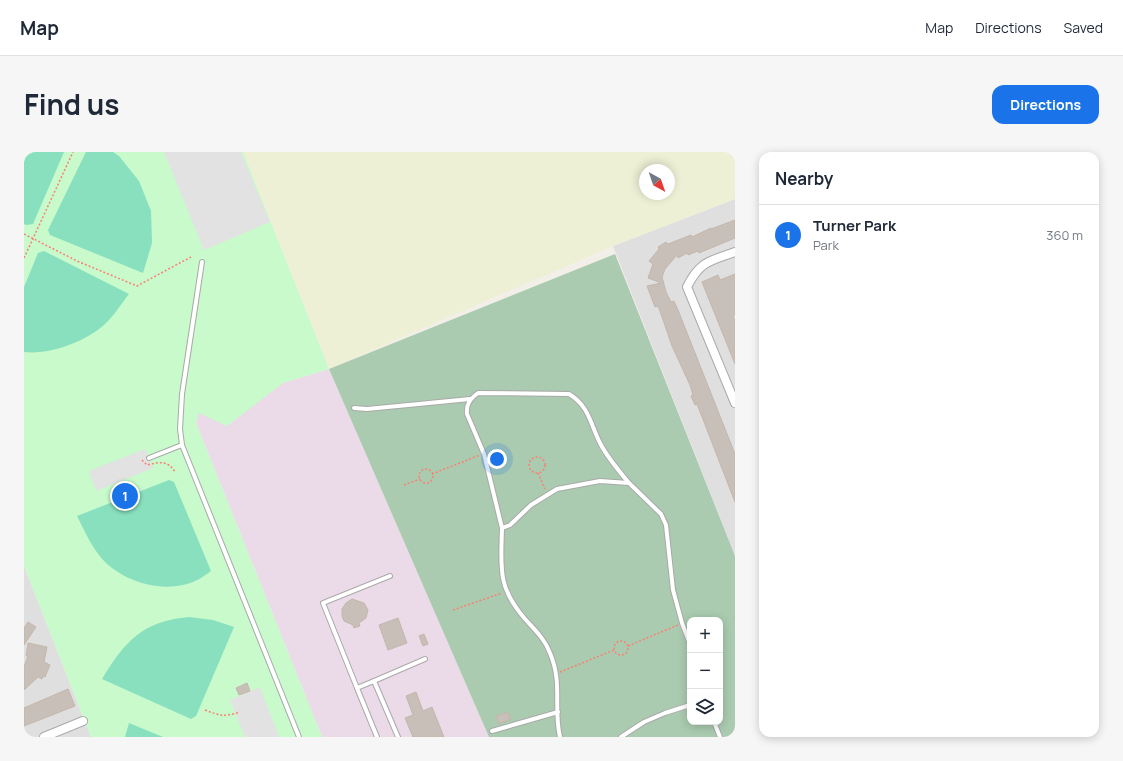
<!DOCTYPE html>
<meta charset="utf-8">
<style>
:root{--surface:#fff;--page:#f6f6f7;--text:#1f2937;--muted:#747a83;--line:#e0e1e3;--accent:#1a73e8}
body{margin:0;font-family:Manrope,sans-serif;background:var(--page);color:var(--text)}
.controls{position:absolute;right:12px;bottom:12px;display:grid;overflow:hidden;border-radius:8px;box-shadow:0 2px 10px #0003}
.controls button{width:36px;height:36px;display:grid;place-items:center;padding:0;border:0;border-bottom:1px solid var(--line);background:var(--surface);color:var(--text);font:20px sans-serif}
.compass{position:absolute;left:615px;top:12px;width:36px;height:36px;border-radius:50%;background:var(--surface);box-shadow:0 2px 10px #0003;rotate:140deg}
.you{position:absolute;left:473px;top:307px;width:14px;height:14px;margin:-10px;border:3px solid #fff;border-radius:50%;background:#1a73e8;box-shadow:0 0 0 6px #1a73e833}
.badge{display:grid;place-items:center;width:26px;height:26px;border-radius:50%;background:var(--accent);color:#fff;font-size:13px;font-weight:700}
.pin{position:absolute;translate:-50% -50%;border:2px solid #fff;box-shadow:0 1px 4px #0006}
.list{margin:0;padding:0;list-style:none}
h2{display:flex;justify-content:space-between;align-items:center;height:52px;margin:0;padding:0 16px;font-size:17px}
h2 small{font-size:13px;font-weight:400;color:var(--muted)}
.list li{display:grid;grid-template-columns:26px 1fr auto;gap:12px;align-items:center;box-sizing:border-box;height:60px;padding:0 16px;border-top:1px solid var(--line)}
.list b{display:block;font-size:15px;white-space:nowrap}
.list p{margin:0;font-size:13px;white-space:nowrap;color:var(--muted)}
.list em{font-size:13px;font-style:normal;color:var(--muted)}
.icon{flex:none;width:22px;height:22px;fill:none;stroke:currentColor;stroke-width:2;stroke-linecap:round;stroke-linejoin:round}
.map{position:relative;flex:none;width:711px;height:585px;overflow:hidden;border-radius:12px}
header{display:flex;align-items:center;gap:24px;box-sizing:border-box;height:56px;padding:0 20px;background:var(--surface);border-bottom:1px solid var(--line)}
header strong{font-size:19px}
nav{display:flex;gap:22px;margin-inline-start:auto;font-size:14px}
.intro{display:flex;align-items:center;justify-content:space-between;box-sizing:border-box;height:96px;padding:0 24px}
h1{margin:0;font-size:28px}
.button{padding:10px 18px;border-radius:12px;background:var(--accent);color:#fff;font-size:14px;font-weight:700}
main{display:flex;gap:24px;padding:0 24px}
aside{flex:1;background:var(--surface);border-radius:12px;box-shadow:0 2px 10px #0003}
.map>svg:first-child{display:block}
.residential{fill:#e0dfdf}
.industrial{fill:#ebdbe8}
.farmland{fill:#eef0d5;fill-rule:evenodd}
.cemetery{fill:#aacbaf;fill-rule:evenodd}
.park{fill:#c8facc}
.pitch{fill:#88e0be}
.parking{fill:#e2e2e2}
.building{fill:#c7bfb8;stroke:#c4b6ab}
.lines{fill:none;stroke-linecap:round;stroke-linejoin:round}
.service-casing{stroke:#a9a9a9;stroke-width:6}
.minor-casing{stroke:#a9a9a9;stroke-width:10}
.path{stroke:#fa8072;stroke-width:1.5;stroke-dasharray:2 2;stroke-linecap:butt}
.service{stroke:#fff;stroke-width:4}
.minor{stroke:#fff;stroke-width:8}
</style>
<header>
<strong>Map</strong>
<nav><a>Map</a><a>Directions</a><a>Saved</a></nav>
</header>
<div class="intro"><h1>Find us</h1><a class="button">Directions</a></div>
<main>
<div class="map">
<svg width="711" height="585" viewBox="0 0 711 585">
<rect width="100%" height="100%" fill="#f2efe9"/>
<g class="residential">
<polygon points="711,47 711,404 589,94"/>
<polygon points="0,414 67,585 0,585"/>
</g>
<polygon class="industrial" points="305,217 409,454 465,585 298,585 172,271 174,260 203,273 259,231"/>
<path class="farmland" d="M219,0H711V47L589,94L305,217ZM621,18H645V42H621Z"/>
<path class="cemetery" d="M591,102L711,404V585H465L305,217ZM666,468H696V570H666Z"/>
<polygon class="park" points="0,0 219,0 305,217 259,231 203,274 175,261 172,271 298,585 67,585 0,414"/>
<g class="pitch">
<polygon points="0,0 40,0 9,72 2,73 0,72"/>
<polygon points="62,0 89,0 95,4 115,29 127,59 128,91 119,121 26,83 24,78"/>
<path d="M20,99L105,142C97,152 90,164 81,172C61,190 26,203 0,200V135L14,101Z"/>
<path d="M145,328L150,330L187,419C180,424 172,430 163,432C135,440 103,430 82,411C69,398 61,380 53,364Z"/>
<path d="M165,465L189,468L210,475L172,564L167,567L78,527C101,489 119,469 165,465Z"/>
<polygon points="105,571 139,585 101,585"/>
</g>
<g class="parking">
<polygon points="140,0 217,0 246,70 180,98"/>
<polygon points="121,297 129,316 72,339 65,319"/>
<polygon points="236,535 255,585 221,585 206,548"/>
</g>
<g class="building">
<polygon points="711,68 711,86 675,101 674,99 664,103 663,101 654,106 653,103 641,117 638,125 642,140 647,150 650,149 654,158 711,302 711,350 673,252 671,253 667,244 669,243 666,233 648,194 637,162 634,154 631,155 623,134 637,131 624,126 629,112 625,109 635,97 634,95 642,90 644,92 667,83 668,85 687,76 687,77"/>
<polygon points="711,122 711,163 709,164 711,169 711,212 678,130 694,123 696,128"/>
<polygon points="328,447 340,451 344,458 342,466 335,471 336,474 330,476 329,473 320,469 318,464 318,457 322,451"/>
<polygon points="374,466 383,491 364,498 355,473"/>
<polygon points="4,470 12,475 0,493 0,476"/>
<polygon points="400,482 404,492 399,494 395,484"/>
<polygon points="4,491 23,495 20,510 26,513 21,525 19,524 18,527 14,525 0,538 0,515 4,504 2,504"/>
<polygon points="223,531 226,539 215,543 212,536"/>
<polygon points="44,537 51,554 0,574 0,556"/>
<polygon points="392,540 399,559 408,555 420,585 389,585 381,566 389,563 382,544"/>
<polygon points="484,560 487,567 475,572 472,564"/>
</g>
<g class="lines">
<g class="service-casing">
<g id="service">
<polyline points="178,110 158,242 156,277 158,293 275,585"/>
<polyline points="330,256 343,257 446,247"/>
<polyline points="125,306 158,293"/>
<path d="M478,376L460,302L443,262C442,252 446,247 454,241L545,242C565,254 566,271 576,291C583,305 594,318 605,331"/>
<polyline points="350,529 333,536 353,585"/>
<polyline points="333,536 299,451 366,424"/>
<polyline points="690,570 696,585"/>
<polyline points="468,579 534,560"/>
<polyline points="374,585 350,529 401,507"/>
<path d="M536,585C529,555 539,532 526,501C521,487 510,477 501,467C473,435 477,415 478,376L486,373L507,353L533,337L576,329L605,331L637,362L642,373L649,438L658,471L666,492"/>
<polyline points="597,585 620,570 641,561 666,553"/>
</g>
</g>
<g class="minor-casing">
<g id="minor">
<path d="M711,100C686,109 676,109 663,135L711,251"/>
<polyline points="20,585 59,569"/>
</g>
</g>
<g class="path">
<polyline points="0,82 53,109 113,134 167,105"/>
<polyline points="0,106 49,0"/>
<circle cx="513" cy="313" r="8"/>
<path d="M118,308L123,313C135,310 144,308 151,320"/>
<circle cx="402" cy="324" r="7"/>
<polyline points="514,321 521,337"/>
<polyline points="408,322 456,303"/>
<polyline points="380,333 396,327"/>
<polyline points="429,458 478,441"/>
<circle cx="597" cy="496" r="7"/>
<polyline points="604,494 654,473"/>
<polyline points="536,520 590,498"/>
<path d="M181,558C196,564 200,565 216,560"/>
</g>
<use href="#service" class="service"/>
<use href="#minor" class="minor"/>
</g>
</svg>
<div class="controls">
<button>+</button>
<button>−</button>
<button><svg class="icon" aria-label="layers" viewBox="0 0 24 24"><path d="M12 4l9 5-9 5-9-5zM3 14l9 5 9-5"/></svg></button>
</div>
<svg class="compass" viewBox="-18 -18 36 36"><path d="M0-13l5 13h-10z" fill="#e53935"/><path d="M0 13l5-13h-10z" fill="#747a83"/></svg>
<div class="you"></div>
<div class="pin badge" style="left:101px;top:344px">1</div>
</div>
<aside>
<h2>Nearby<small></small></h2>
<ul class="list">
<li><span class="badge">1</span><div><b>Turner Park</b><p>Park</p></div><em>360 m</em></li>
</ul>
</aside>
</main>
